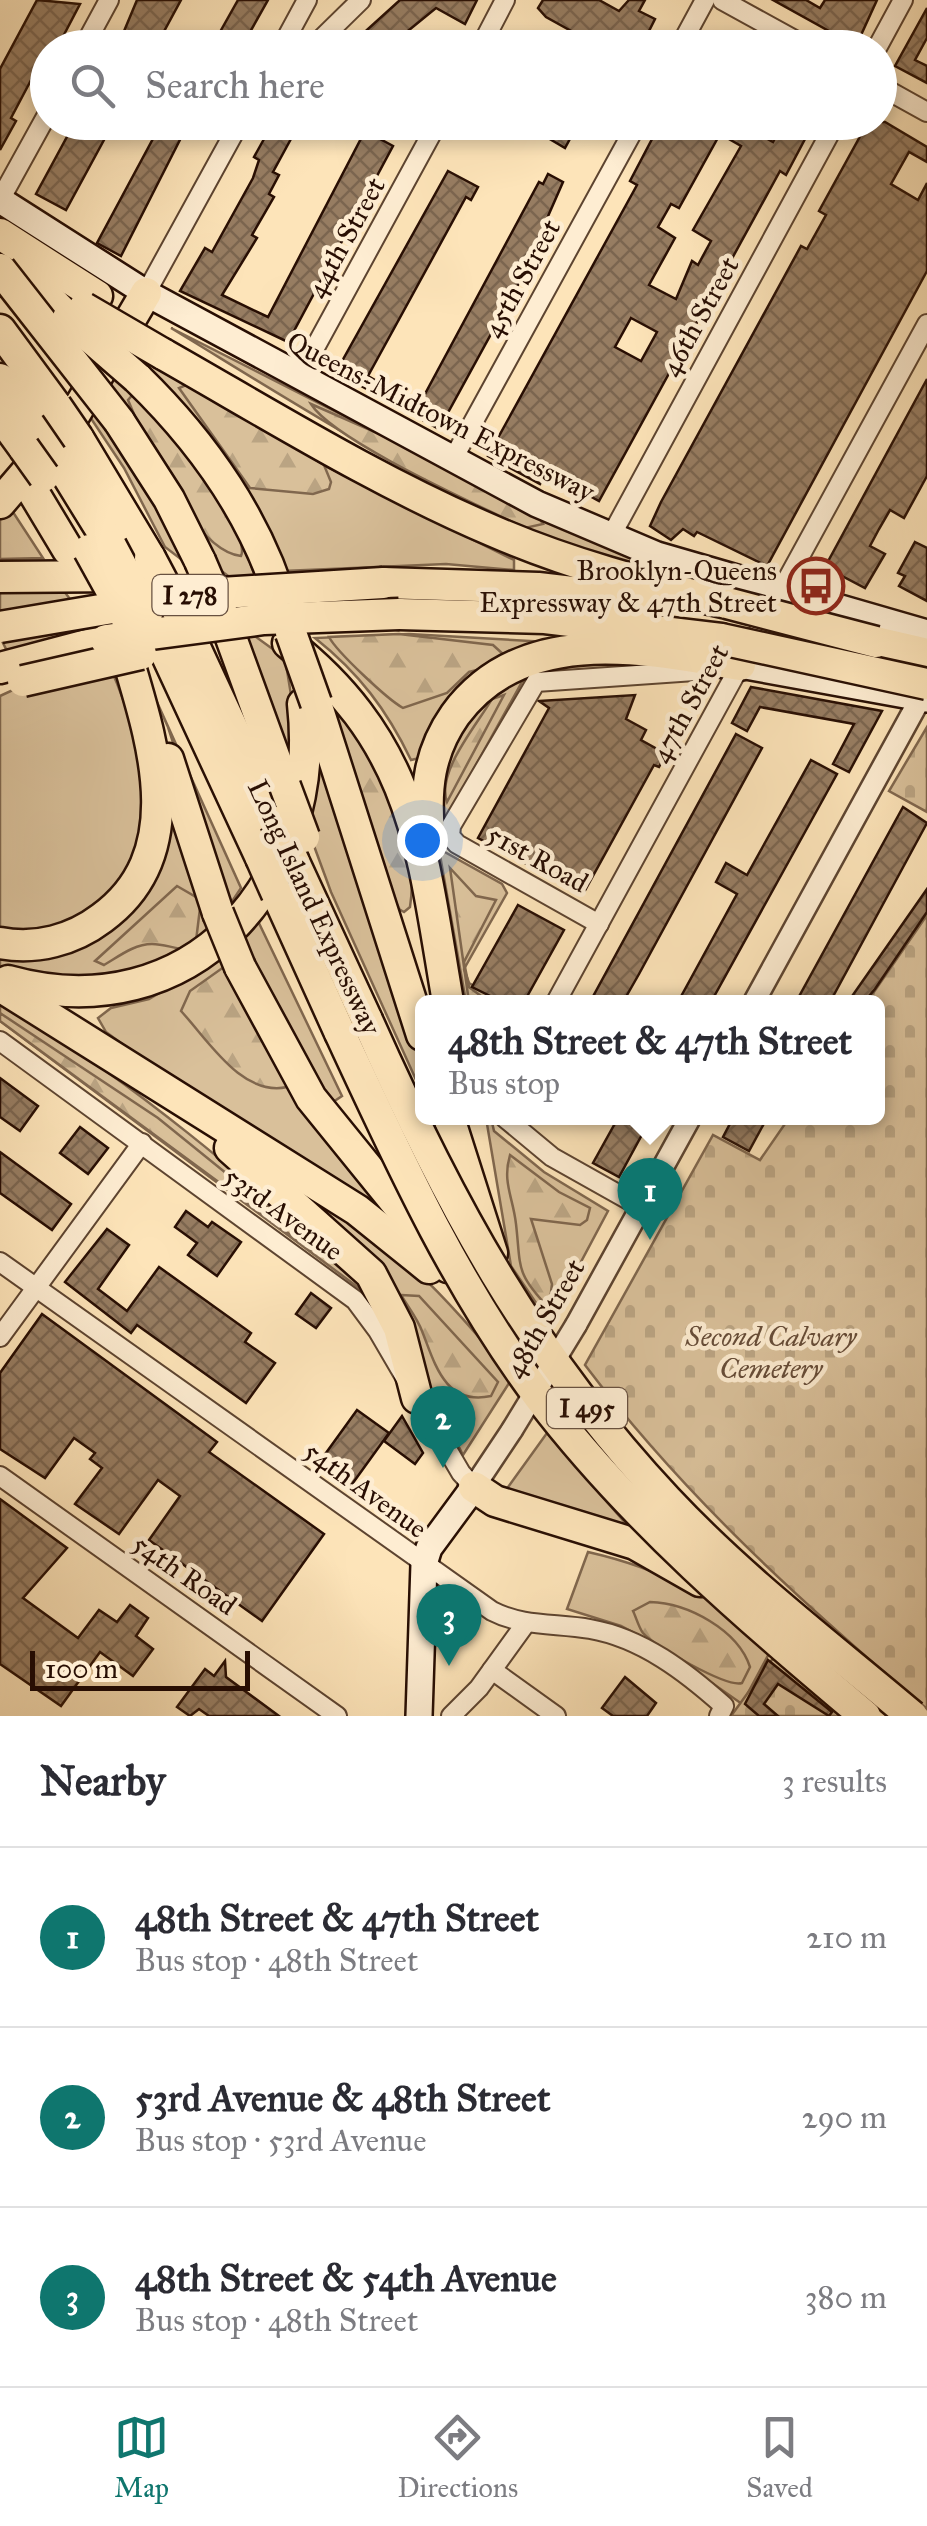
<!DOCTYPE html>
<meta charset="utf-8">
<style>
:root{--surface:#fff;--page:#f7f7f7;--text:#2b2b33;--muted:#7c7c81;--line:#e1e1e2;--accent:#0f766e}
body{margin:0;font-family:"IM FELL Great Primer",serif;background:var(--page);color:var(--text)}
.scale{position:absolute;left:30px;bottom:25px;width:220px;box-sizing:border-box;padding-left:10px;border:5px solid #280e03;border-top:0;font-size:28px;line-height:35px;white-space:nowrap;color:#280e03;-webkit-text-stroke:8px #feedd2;paint-order:stroke}
.you{position:absolute;left:422px;top:840px;width:35px;height:35px;margin:-25px;border:8px solid #fff;border-radius:50%;background:#1a73e8;box-shadow:0 0 0 15px #1a73e833}
.badge{display:grid;place-items:center;width:65px;height:65px;border-radius:50%;background:var(--accent);color:#fff;font-size:32px;font-weight:700}
.pin{position:absolute;translate:-50% -82px;filter:drop-shadow(0 2px 5px #0008)}
.pin::after{content:'';position:absolute;top:52px;width:35px;height:30px;background:inherit;clip-path:polygon(0 0,100% 0,50% 100%)}
.popup{position:absolute;left:415px;top:995px;width:470px;height:130px;box-sizing:border-box;display:grid;place-content:center;border-radius:15px;background:var(--surface);filter:drop-shadow(0 2px 8px #0005);font-size:32px;white-space:nowrap;color:var(--muted)}
.popup b{font-size:38px;color:var(--text)}
.popup::after{content:'';position:absolute;left:50%;top:100%;margin-left:-20px;border:20px solid transparent;border-top-color:var(--surface)}
.list{margin:0;padding:0;list-style:none}
h2{display:flex;justify-content:space-between;align-items:center;height:130px;margin:0;padding:0 40px;font-size:42px}
h2 small{font-size:32px;font-weight:400;color:var(--muted)}
.list li{display:grid;grid-template-columns:65px 1fr auto;gap:30px;align-items:center;box-sizing:border-box;height:180px;padding:0 40px;border-top:2px solid var(--line)}
.list b{display:block;font-size:38px;white-space:nowrap}
.list p{margin:0;font-size:32px;white-space:nowrap;color:var(--muted)}
.list em{font-size:32px;font-style:normal;color:var(--muted)}
.icon{flex:none;width:55px;height:55px;fill:none;stroke:currentColor;stroke-width:2;stroke-linecap:round;stroke-linejoin:round}
.map{position:relative;flex:none;width:927px;height:1716px;overflow:hidden}
.search{position:absolute;background:var(--surface);box-shadow:0 5px 15px #0003;left:30px;right:30px;top:30px;height:110px;display:flex;align-items:center;gap:25px;box-sizing:border-box;padding:0 35px;border-radius:55px;color:var(--muted);font-size:38px}
.sheet{height:670px;background:var(--surface)}
nav{display:flex;justify-content:space-around;align-items:center;box-sizing:border-box;height:140px;border-top:2px solid var(--line);background:var(--surface);font-size:28px;color:var(--muted)}
nav a{display:grid;justify-items:center;gap:5px}
nav .on{color:var(--accent)}
.map>svg:first-child{display:block}
.green{fill:#d9c09a;stroke:#80674e;stroke-width:2.5}
.forest{fill:url(#forest-firs);stroke:#80674e;stroke-width:2.5}
.cemetery{fill:url(#cemetery-stones);stroke:#80674e;stroke-width:2.5}
.building{fill:url(#building-cross-hatch);stroke:#280e03;stroke-width:2.5;fill-rule:evenodd}
.lines{fill:none;stroke-linecap:round;stroke-linejoin:round}
.minor-casing{stroke:#5d4430;stroke-width:22}
.tertiary-casing{stroke:#5d4430;stroke-width:25}
.secondary-casing{stroke:#280e03;stroke-width:30}
.motorway-casing{stroke:#280e03;stroke-width:35}
.minor{stroke:#feedd2;stroke-width:18}
.tertiary{stroke:#feedd2;stroke-width:20}
.secondary{stroke:#feedd2;stroke-width:25}
.motorway{stroke:#fde4b9;stroke-width:30}
.tertiary-bridge-casing{stroke:#5d4430;stroke-width:25;stroke-linecap:butt}
.motorway-bridge-casing{stroke:#280e03;stroke-width:35;stroke-linecap:butt}
.tertiary-bridge{stroke:#feedd2;stroke-width:20}
.motorway-bridge{stroke:#fde4b9;stroke-width:30}
.labels{text-anchor:middle;stroke-width:9;stroke-linejoin:round;paint-order:stroke}
.shield{fill:#feedd2;stroke:#685141;stroke-width:2.5}
.shield-label{font-size:25px;font-weight:bold;fill:#280e03}
.street-label{font-size:28px;fill:#280e03;stroke:#feedd2}
.poi-label{font-size:28px;fill:#280e03;stroke:#feedd2;text-anchor:end}
.park-label{font-size:28px;font-style:italic;fill:#664c38;stroke:#feedd2}
</style>
<div class="map">
<svg width="927" height="1716" viewBox="0 0 927 1716">
<defs>
<pattern id="forest-firs" width="22" height="20" patternUnits="userSpaceOnUse" patternTransform="scale(2.5)"><rect width="22" height="20" fill="#d9c09a"/><path d="M5 1l3.5 6h-7zM16 11l3.5 6h-7z" fill="#baa483"/></pattern>
<pattern id="cemetery-stones" width="16" height="16" patternUnits="userSpaceOnUse" patternTransform="scale(2.5)"><rect width="16" height="16" fill="#d9c09a"/><path d="M2 7V4a2 2 0 0 1 4 0v3zM10 15v-3a2 2 0 0 1 4 0v3z" fill="#baa483"/></pattern>
<pattern id="building-cross-hatch" width="8" height="8" patternUnits="userSpaceOnUse" patternTransform="scale(2.5)"><rect width="8" height="8" fill="#977d62"/><path d="M0 0l8 8M0 8l8-8" fill="none" stroke="#7b654f"/></pattern>
</defs>
<rect width="100%" height="100%" fill="#fde4b9"/>
<filter id="stains"><feTurbulence type="fractalNoise" baseFrequency=".002" numOctaves="4"/><feColorMatrix values="0 0 0 0 .2 0 0 0 0 .09 0 0 0 0 .02 0 0 0 .5 -.17"/></filter>
<radialGradient id="worn" r=".72"><stop offset=".6" stop-color="#630" stop-opacity="0"/><stop offset="1" stop-color="#630" stop-opacity=".3"/></radialGradient>
<g class="green">
<path d="M171,328L584,538L748,594C672,576 594,559 522,527C400,471 286,398 171,328Z"/>
<polygon points="128,341 311,459 514,560 514,570 446,564 283,571 122,351"/>
<polygon points="113,366 242,542 266,604 212,564 103,381"/>
<polygon points="95,399 194,569 165,547 124,468 88,414"/>
<polygon points="9,506 43,558 0,559 0,514"/>
<path d="M60,586C112,651 149,743 141,826C140,836 141,848 138,857C126,885 95,912 68,925C51,932 25,931 7,933L0,930V696L24,685L0,637V591Z"/>
<polygon points="227,616 285,658 292,701 287,773"/>
<path d="M409,634L565,643L493,668L424,757L411,760C387,710 359,673 315,638Z"/>
<polygon points="566,659 663,666 538,672 522,682 441,828 443,851 502,884 507,893 464,969 469,983 500,1002 466,1002 435,827 440,761 486,693"/>
<polygon points="147,680 241,888 227,909 168,727"/>
<polygon points="313,730 422,1058 422,1093 331,892 303,816"/>
<polygon points="177,823 217,936 111,986 0,970 0,952 71,948 168,824"/>
<path d="M257,919L342,1096L330,1104L359,1139L355,1145C306,1082 270,1014 237,941Z"/>
<polygon points="223,955 401,1225 214,1112 106,1032 98,1018 111,1008 149,999"/>
<path d="M0,1001C133,1081 248,1180 364,1283L363,1291L0,1021Z"/>
<polygon points="486,1118 491,1118 494,1131 544,1172 608,1211 549,1322 511,1266"/>
<path d="M298,1192C388,1228 451,1304 513,1377L463,1455L424,1379Z"/>
<polygon points="547,1433 641,1541 503,1494"/>
<path d="M588,1552C663,1569 714,1597 772,1648L742,1704L659,1646L621,1626L567,1609Z"/>
</g>
<g class="forest">
<polygon points="191,383 324,465 331,482 329,489 313,494 250,488 179,388"/>
<path d="M137,390C155,414 253,532 241,556C194,551 145,442 128,400Z"/>
<path d="M311,404L384,436L538,516L543,524L525,528C480,506 334,441 311,404Z"/>
<path d="M399,634L493,645L504,655L497,665L469,672L447,693L403,708C387,699 337,652 329,637Z"/>
<path d="M504,695L447,802C436,772 477,725 492,699Z"/>
<path d="M345,714C378,771 421,839 410,907L404,912L397,908L334,717Z"/>
<polygon points="450,868 476,896 496,900 464,962 469,987 489,1002 469,1002"/>
<path d="M177,886L201,900L195,949C178,951 167,944 152,944C134,944 118,957 104,965L95,961Z"/>
<path d="M228,964L288,1078L287,1087C242,1097 208,1040 181,1011L190,991Z"/>
<polygon points="0,1013 158,1118 321,1250 311,1250 0,1021"/>
<path d="M510,1155L559,1192L590,1208L587,1220L580,1225L531,1219L552,1284L549,1308C515,1273 521,1267 516,1224C513,1197 502,1182 510,1155Z"/>
<path d="M401,1295L419,1296L498,1382L491,1396C445,1406 435,1364 422,1331C417,1318 408,1307 401,1295Z"/>
<path d="M650,1602C688,1603 738,1630 750,1667L742,1683C727,1688 654,1646 643,1633C639,1628 636,1617 633,1611Z"/>
</g>
<g class="cemetery">
<polygon points="927,727 927,812 889,791"/>
<path d="M927,915V1709C802,1603 684,1496 585,1365L713,1135L760,1160L789,1118H878V1002H867Z"/>
<polygon points="776,1654 848,1716 731,1716"/>
</g>
<g class="building">
<polygon points="37,0 80,4 57,48 48,48 11,118 16,121 0,150 0,69"/>
<polygon points="137,0 181,0 155,48 117,48"/>
<polygon points="238,0 268,0 241,48 211,48"/>
<polygon points="400,0 477,0 465,24 436,8 387,48 347,48"/>
<polygon points="543,0 599,0 619,11 629,0 645,0 639,11 655,19 648,33 654,36 647,48 602,48 546,17 538,8"/>
<polygon points="773,0 806,0 820,8 825,0 877,0 856,46"/>
<polygon points="927,8 927,38 915,60 927,66 927,83 895,66"/>
<polygon points="75,122 103,122 111,127 66,210 36,194"/>
<polygon points="162,122 189,122 121,256 97,243"/>
<polygon points="255,122 323,122 308,136 298,126 273,172 279,175 269,194 274,197 252,235 257,238 222,295 268,317 365,131 393,146 288,342 180,291 205,248 212,252 253,178 259,160 254,157 269,130"/>
<polygon points="521,122 579,122 565,148"/>
<path d="M661,122H737L773,142L783,122H814L786,175L780,171L599,501L546,472L540,484L488,456L637,185L630,181ZM720,134L741,146L693,230L711,241L698,265L692,261L676,299L649,285L675,238L658,227L671,204L679,208ZM631,318L657,332L641,361L615,347Z"/>
<polygon points="868,122 885,122 927,147 927,162 909,152 891,184 918,200 927,183 927,271 767,566 697,532 694,536 683,529 671,540 650,526 661,502 801,246 807,249 826,215 819,211"/>
<polygon points="448,171 478,187 471,200 466,197 368,376 419,405 539,182 543,184 548,174 563,182 538,239 542,241 439,429 336,372"/>
<polygon points="927,379 927,476 904,518 890,510 879,529 870,546 885,554 865,588 825,567"/>
<polygon points="915,542 927,548 927,601 899,586 905,576 898,573"/>
<polygon points="751,687 882,711 849,772 833,764 854,724 760,707 747,731 732,723"/>
<polygon points="635,695 626,719 646,730 641,740 666,754 659,767 654,765 583,894 478,838 549,708 539,701"/>
<polygon points="736,734 762,748 639,974 623,1002 590,1002"/>
<polygon points="811,760 837,774 821,803 711,1002 678,1002 737,894 716,882 726,863 747,875"/>
<polygon points="903,807 927,823 830,1002 796,1002"/>
<polygon points="927,889 927,912 875,989 864,1002 848,1002"/>
<polygon points="518,905 564,930 524,1002 494,1002 496,999 472,987"/>
<polygon points="0,1078 38,1106 20,1131 0,1117"/>
<polygon points="618,1118 651,1118 619,1177 593,1163"/>
<polygon points="733,1118 767,1118 749,1151 723,1137"/>
<polygon points="80,1127 108,1148 88,1174 60,1153"/>
<polygon points="0,1152 71,1204 52,1230 0,1193"/>
<polygon points="186,1211 208,1227 212,1222 241,1242 217,1276 188,1255 197,1243 175,1227"/>
<polygon points="107,1229 129,1245 98,1289 127,1311 159,1267 251,1333 245,1342 275,1363 246,1403 137,1325 131,1333 65,1282"/>
<polygon points="311,1293 331,1308 316,1328 296,1314"/>
<polygon points="42,1314 217,1442 209,1452 324,1534 262,1621 149,1540 180,1496 158,1480 119,1534 75,1504 102,1468 90,1459 95,1453 74,1438 45,1478 0,1449 0,1373"/>
<polygon points="357,1410 389,1433 350,1487 318,1464"/>
<polygon points="402,1416 423,1453 415,1464 384,1441"/>
<polygon points="0,1499 67,1548 23,1598 78,1638 99,1610 117,1622 130,1605 148,1618 136,1636 153,1649 133,1676 100,1652 61,1706 0,1664"/>
<polygon points="768,1660 832,1712 829,1716 778,1684 764,1704 778,1716 759,1716 745,1704"/>
<polygon points="225,1661 226,1677 279,1716 209,1716 199,1709 190,1716 177,1707 205,1669 214,1676"/>
<polygon points="625,1677 656,1703 647,1716 613,1716 602,1708"/>
</g>
<g class="lines">
<g class="minor-casing">
<g id="minor">
<polyline points="722,0 809,48"/>
<polyline points="83,48 109,0"/>
<polyline points="281,48 307,0"/>
<polyline points="312,48 361,0"/>
<polyline points="480,48 505,0"/>
<polyline points="679,48 705,0"/>
<polyline points="877,48 903,0"/>
<polyline points="880,86 927,112"/>
<polyline points="0,200 48,113"/>
<polyline points="146,293 240,122"/>
<polyline points="299,377 438,122"/>
<polyline points="453,459 638,122"/>
<polyline points="611,536 836,122"/>
<polyline points="599,924 457,844 450,836 451,826 536,682 709,670"/>
<polyline points="556,1002 927,324"/>
<polyline points="0,1041 355,1300 378,1331 461,1473 474,1487"/>
<polyline points="505,1118 552,1157 641,1207"/>
<path d="M0,1262L492,1611C523,1627 556,1623 590,1629C642,1638 686,1672 724,1706L719,1716"/>
<polyline points="0,1337 142,1143"/>
<polyline points="0,1476 337,1716"/>
<polyline points="492,1670 556,1716"/>
<polyline points="451,1716 479,1688 526,1623"/>
</g>
</g>
<g class="tertiary-casing">
<g id="tertiary">
<polyline points="754,1002 926,688"/>
<polyline points="576,1325 690,1118"/>
<polyline points="474,1487 512,1430"/>
</g>
</g>
<g class="secondary-casing">
<g id="secondary">
<polyline points="0,200 146,293 537,504 657,555 927,633"/>
<polyline points="740,665 927,699"/>
<polyline points="419,1716 424,1564 429,1548 474,1487"/>
</g>
</g>
<g class="motorway-casing">
<g id="motorway">
<polyline points="0,234 97,296"/>
<polyline points="23,272 68,318"/>
<polyline points="0,330 56,406"/>
<path d="M163,354C272,416 378,482 493,531C569,564 648,585 727,603"/>
<path d="M137,378C204,443 260,523 285,614"/>
<polyline points="0,379 39,432"/>
<polyline points="0,415 24,448"/>
<polyline points="119,421 169,499 200,561"/>
<polyline points="78,438 150,558"/>
<polyline points="58,460 111,546"/>
<polyline points="32,490 68,550"/>
<polyline points="0,503 72,419 146,293"/>
<polyline points="0,577 123,576"/>
<polyline points="383,583 538,588 649,601"/>
<polyline points="222,613 285,786"/>
<polyline points="399,614 545,618 721,639"/>
<polyline points="180,615 276,822"/>
<polyline points="150,619 261,858"/>
<polyline points="876,642 927,654"/>
<path d="M288,643C417,745 422,852 448,1002"/>
<polyline points="0,668 106,640"/>
<polyline points="316,703 422,1035"/>
<polyline points="168,759 218,913"/>
<path d="M429,832C425,789 429,752 455,715C522,623 644,648 740,665"/>
<polyline points="294,862 367,1020"/>
<polyline points="277,894 340,1033"/>
<path d="M0,943C36,950 73,940 102,918C188,855 154,747 129,663"/>
<polyline points="240,967 311,1098 448,1267"/>
<path d="M8,981C191,1032 323,882 303,704"/>
<polyline points="0,986 357,1210 429,1268"/>
<polyline points="449,1118 492,1253"/>
<polyline points="230,1148 371,1274 399,1328 417,1398"/>
<polyline points="474,1487 495,1501 635,1544 700,1581"/>
</g>
</g>
<use href="#minor" class="minor"/>
<use href="#tertiary" class="tertiary"/>
<use href="#secondary" class="secondary"/>
<use href="#motorway" class="motorway"/>
<g class="tertiary-bridge-casing">
<polyline id="tertiary-bridge" points="512,1430 576,1325"/>
</g>
<g class="motorway-bridge-casing">
<g id="motorway-bridge">
<polyline points="0,269 119,421"/>
<polyline points="84,308 163,354"/>
<polyline points="68,318 137,378"/>
<polyline points="56,406 78,438"/>
<polyline points="24,448 44,476"/>
<polyline points="111,546 147,614"/>
<polyline points="89,550 126,617"/>
<polyline points="150,558 179,613"/>
<polyline points="200,561 221,610"/>
<polyline points="727,603 876,642"/>
<polyline points="0,627 189,595 383,583"/>
<polyline points="291,633 316,703"/>
<polyline points="721,639 927,684"/>
<polyline points="106,640 264,619 399,614"/>
<polyline points="23,681 141,654"/>
<polyline points="285,786 304,837"/>
<polyline points="276,822 294,862"/>
<polyline points="261,858 277,894"/>
<polyline points="218,913 240,967"/>
<path d="M367,1020C448,1202 529,1353 667,1500C741,1579 829,1646 912,1716"/>
<path d="M340,1033C399,1160 456,1286 540,1398C633,1520 749,1618 865,1716"/>
</g>
</g>
<use href="#tertiary-bridge" class="tertiary-bridge"/>
<use href="#motorway-bridge" class="motorway-bridge"/>
</g>
<defs>
<g id="bus-ring" transform="scale(2.875)"><circle r="9.5" fill="#feedd2" stroke="#8f2418" stroke-width="1.5"/><path d="M-5-6H5V4H4V6H2V4H-2V6H-4V4H-5ZM-3.5-4V0h7V-4ZM-3.5 1.2v1.5H-2V1.2ZM2 1.2v1.5H3.5V1.2Z" fill="#8f2418"/></g>
</defs>
<g fill-rule="evenodd">
<use href="#bus-ring" x="816" y="586"/>
</g>
<g class="labels">
<g class="shield">
<rect x="152.5" y="575" width="75" height="40" rx="8"/>
<rect x="547" y="1388" width="80" height="40" rx="8"/>
</g>
<g class="shield-label">
<text x="190" y="604">I 278</text>
<text x="587" y="1417">I 495</text>
</g>
<g class="street-label">
<text transform="translate(345 237) rotate(-61)" y="10">44th Street</text>
<text transform="translate(521 278) rotate(-61)" y="10">45th Street</text>
<text transform="translate(699 316) rotate(-61)" y="10">46th Street</text>
<text transform="translate(441 416) rotate(27)" y="10">Queens-Midtown Expressway</text>
<text transform="translate(689 703) rotate(-61)" y="10">47th Street</text>
<text transform="translate(538 858) rotate(29)" y="10">51st Road</text>
<text transform="translate(315 907) rotate(65)" y="10">Long Island Expressway</text>
<text transform="translate(284 1213) rotate(36)" y="10">53rd Avenue</text>
<text transform="translate(544 1318) rotate(-60)" y="10">48th Street</text>
<text transform="translate(366 1489) rotate(36)" y="10">54th Avenue</text>
<text transform="translate(185 1574) rotate(35)" y="10">54th Road</text>
</g>
<g class="poi-label">
<text x="777" y="580">Brooklyn-Queens<tspan x="777" dy="32">Expressway &amp; 47th Street</tspan></text>
</g>
<g class="park-label">
<text x="771" y="1346">Second Calvary<tspan x="771" dy="32">Cemetery</tspan></text>
</g>
</g>
<rect width="100%" height="100%" filter="url(#stains)"/>
<rect width="100%" height="100%" fill="url(#worn)"/>
</svg>
<div class="scale">100 m</div>
<div class="you"></div>
<div class="pin badge" style="left:650px;top:1240px">1</div>
<div class="popup"><b>48th Street &amp; 47th Street</b>Bus stop</div>
<div class="pin badge" style="left:443px;top:1468px">2</div>
<div class="pin badge" style="left:449px;top:1666px">3</div>
<div class="search"><svg class="icon" aria-label="search" viewBox="0 0 24 24"><circle cx="10" cy="10" r="6"/><path d="M15 15l6 6"/></svg>Search here</div>
</div>
<section class="sheet">
<h2>Nearby<small>3 results</small></h2>
<ul class="list">
<li><span class="badge">1</span><div><b>48th Street &amp; 47th Street</b><p>Bus stop · 48th Street</p></div><em>210 m</em></li>
<li><span class="badge">2</span><div><b>53rd Avenue &amp; 48th Street</b><p>Bus stop · 53rd Avenue</p></div><em>290 m</em></li>
<li><span class="badge">3</span><div><b>48th Street &amp; 54th Avenue</b><p>Bus stop · 48th Street</p></div><em>380 m</em></li>
</ul>
</section>
<nav>
<a class="on"><svg class="icon" aria-label="map" viewBox="0 0 24 24"><path d="M3 6l6-2 6 2 6-2v14l-6 2-6-2-6 2zM9 4v14M15 6v14"/></svg>Map</a>
<a><svg class="icon" aria-label="directions" viewBox="0 0 24 24"><path d="M12 3l9 9-9 9-9-9zM9 14v-3h6M13 9l2 2-2 2"/></svg>Directions</a>
<a><svg class="icon" aria-label="saved" viewBox="0 0 24 24"><path d="M7 4h10v16l-5-4-5 4z"/></svg>Saved</a>
</nav>
